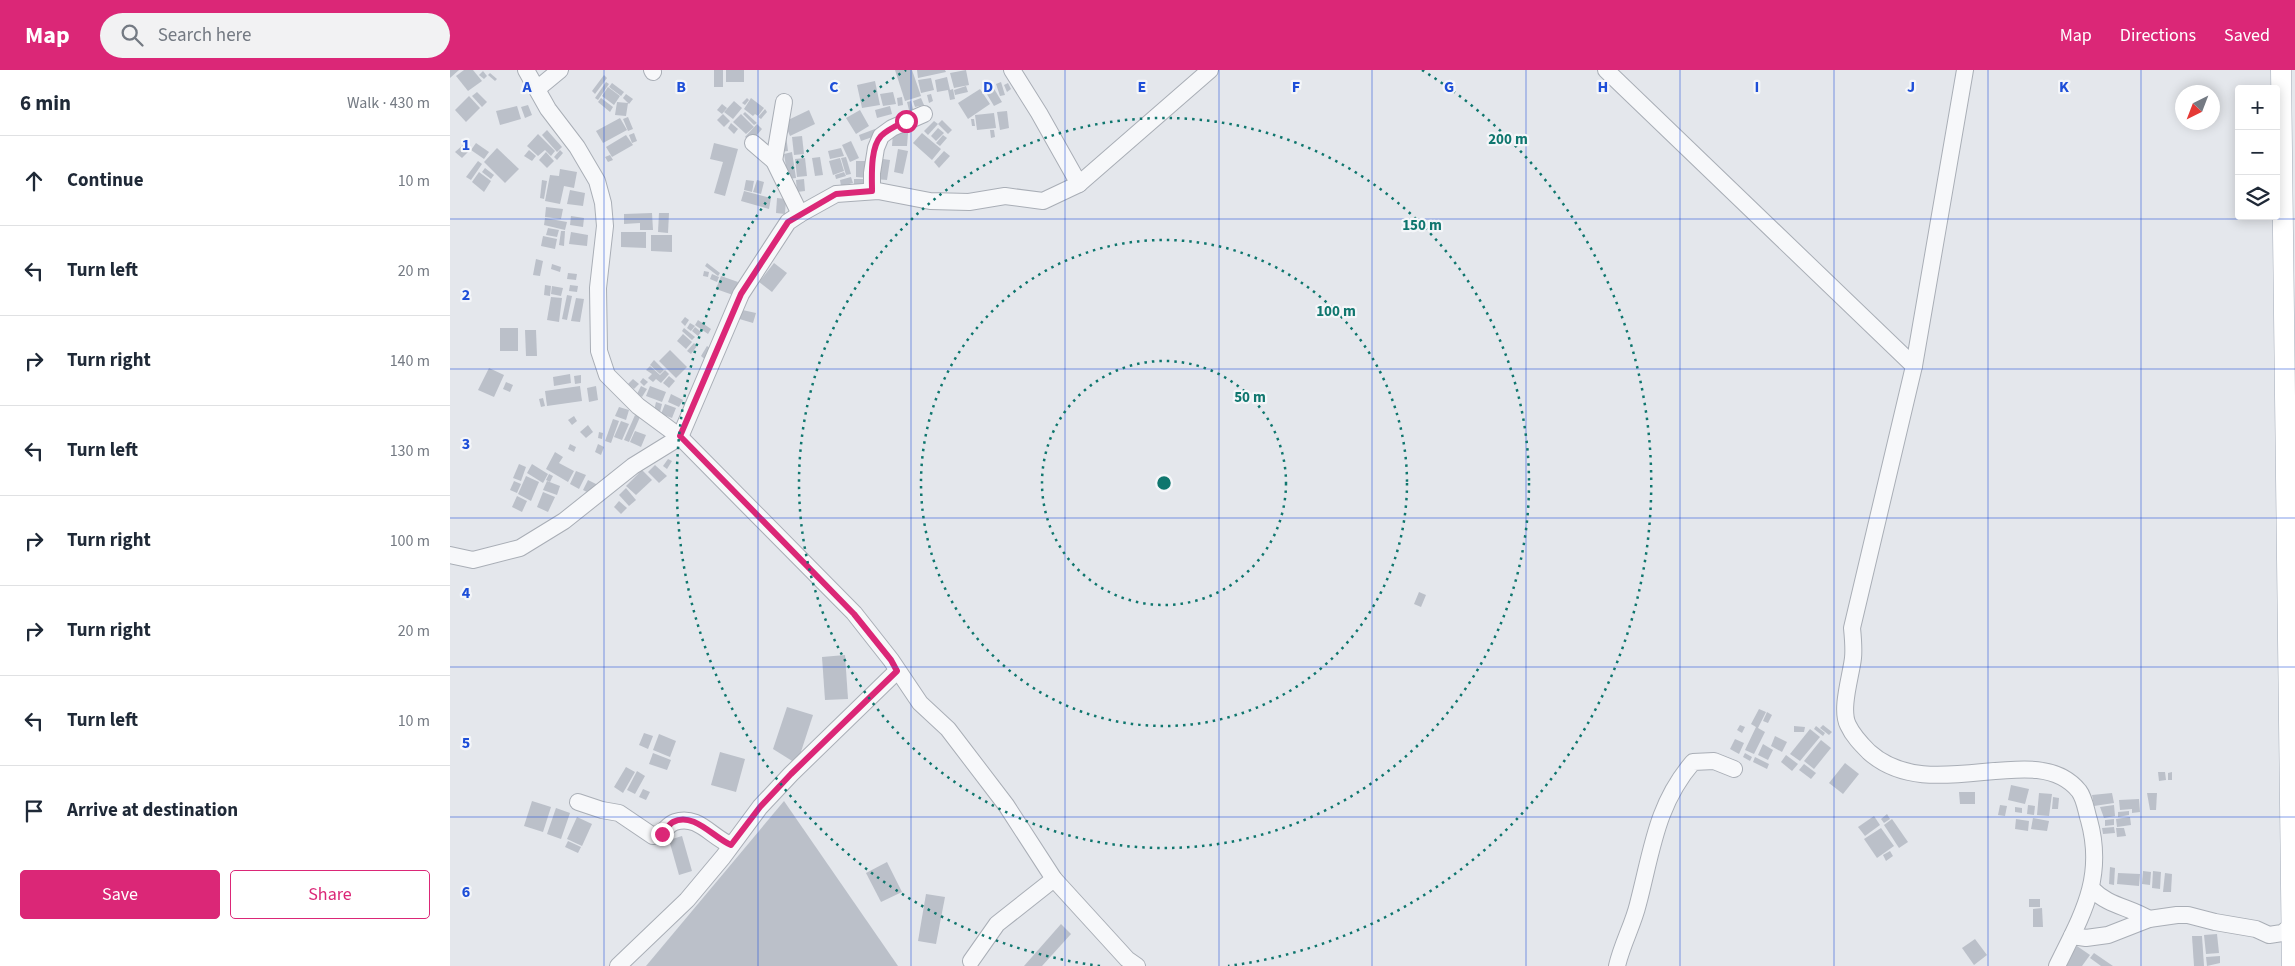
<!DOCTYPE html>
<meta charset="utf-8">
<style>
:root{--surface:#fff;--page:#f2f2f3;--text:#1f2937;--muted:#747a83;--line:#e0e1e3;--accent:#db2777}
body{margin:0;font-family:"Source Sans 3",sans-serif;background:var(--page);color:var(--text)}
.controls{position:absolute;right:15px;top:15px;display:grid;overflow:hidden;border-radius:5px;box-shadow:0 2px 12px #0003}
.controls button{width:45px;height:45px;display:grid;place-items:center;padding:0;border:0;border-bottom:1px solid var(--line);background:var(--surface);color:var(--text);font:25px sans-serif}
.compass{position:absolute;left:1725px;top:15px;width:45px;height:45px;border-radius:50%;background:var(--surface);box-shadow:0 2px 12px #0003;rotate:222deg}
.stop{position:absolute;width:15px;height:15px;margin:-11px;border:4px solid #db2777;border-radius:50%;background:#fff}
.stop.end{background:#db2777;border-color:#fff;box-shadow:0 1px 5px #0008}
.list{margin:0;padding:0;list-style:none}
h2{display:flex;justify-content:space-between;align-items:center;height:65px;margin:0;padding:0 20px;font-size:21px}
h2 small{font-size:16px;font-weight:400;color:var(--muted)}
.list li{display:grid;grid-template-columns:32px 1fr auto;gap:15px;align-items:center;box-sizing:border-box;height:90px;padding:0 20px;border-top:1px solid var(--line)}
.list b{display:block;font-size:19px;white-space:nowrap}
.list em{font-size:16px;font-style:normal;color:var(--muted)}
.actions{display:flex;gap:10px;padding:15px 20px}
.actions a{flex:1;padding:11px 0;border:1px solid var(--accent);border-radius:5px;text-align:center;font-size:18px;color:var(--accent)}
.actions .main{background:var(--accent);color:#fff}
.icon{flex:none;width:28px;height:28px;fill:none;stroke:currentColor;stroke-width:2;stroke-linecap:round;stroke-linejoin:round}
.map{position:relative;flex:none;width:1845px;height:896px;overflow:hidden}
header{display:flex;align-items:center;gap:30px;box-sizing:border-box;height:70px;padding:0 25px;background:var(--accent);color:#fff}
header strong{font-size:24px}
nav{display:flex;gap:28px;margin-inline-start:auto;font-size:18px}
.search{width:350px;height:45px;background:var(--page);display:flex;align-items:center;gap:12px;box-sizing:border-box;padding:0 18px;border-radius:28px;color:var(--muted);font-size:19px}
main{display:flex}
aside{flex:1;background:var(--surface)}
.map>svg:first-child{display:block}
.building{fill:#bbc0c9}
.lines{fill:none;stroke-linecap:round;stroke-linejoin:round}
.minor-casing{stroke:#a9aeb6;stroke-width:18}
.major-casing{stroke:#a3abb8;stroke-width:21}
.minor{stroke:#f7f8fa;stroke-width:16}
.major{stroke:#fff;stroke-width:20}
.route{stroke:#db2777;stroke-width:6}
.grid{fill:none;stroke:#1d4ed8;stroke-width:1;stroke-opacity:0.55}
.ring{fill:none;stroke:#0f766e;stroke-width:2.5;stroke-dasharray:2.5 5}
.grid-label{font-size:16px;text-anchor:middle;font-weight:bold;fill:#1d4ed8;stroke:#f4f6f9;stroke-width:4.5;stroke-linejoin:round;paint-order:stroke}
.centre{fill:#0f766e;stroke:#f4f6f9;stroke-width:2.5}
.ring-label{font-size:15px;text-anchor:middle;font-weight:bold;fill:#0f766e;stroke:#f4f6f9;stroke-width:4.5;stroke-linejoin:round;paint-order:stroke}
</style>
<header>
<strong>Map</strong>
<div class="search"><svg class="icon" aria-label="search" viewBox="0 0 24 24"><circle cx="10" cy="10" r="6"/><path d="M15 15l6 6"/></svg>Search here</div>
<nav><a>Map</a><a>Directions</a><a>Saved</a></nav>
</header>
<main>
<aside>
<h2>6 min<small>Walk · 430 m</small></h2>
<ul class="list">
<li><svg class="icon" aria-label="ahead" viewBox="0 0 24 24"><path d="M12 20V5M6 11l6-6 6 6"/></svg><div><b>Continue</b></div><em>10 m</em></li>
<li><svg class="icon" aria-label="left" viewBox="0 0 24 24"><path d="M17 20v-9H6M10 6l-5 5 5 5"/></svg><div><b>Turn left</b></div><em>20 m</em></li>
<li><svg class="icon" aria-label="right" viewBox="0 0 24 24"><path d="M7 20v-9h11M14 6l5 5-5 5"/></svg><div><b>Turn right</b></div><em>140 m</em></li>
<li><svg class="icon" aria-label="left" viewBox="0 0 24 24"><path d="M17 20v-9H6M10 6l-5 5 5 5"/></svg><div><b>Turn left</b></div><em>130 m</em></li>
<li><svg class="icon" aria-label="right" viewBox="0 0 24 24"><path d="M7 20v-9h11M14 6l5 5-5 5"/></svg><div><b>Turn right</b></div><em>100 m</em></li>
<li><svg class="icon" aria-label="right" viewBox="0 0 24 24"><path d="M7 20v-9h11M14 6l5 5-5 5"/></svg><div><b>Turn right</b></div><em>20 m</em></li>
<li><svg class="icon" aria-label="left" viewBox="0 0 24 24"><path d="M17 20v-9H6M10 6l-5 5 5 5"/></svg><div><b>Turn left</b></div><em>10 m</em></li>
<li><svg class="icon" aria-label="arrive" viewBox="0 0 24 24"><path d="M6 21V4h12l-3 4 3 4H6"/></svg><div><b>Arrive at destination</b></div></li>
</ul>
<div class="actions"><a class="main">Save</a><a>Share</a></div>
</aside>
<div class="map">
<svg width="1845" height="896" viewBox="0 0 1845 896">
<rect width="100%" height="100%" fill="#e4e7ec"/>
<g class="building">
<polygon points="0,0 9,0 0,8"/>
<polygon points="14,0 23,0 32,11 18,21 6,6"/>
<rect x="264" y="0" width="9" height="17"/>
<rect x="276" y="0" width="18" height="12"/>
<polygon points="445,0 462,0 471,26 455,31"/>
<polygon points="467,0 495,0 496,2 468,8"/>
<polygon points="516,0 519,15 504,18 500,3"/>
<polygon points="33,1 37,6 34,9 29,5"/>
<polygon points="40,3 47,9 45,11 38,5"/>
<polygon points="154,5 157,8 145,24 142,21"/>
<polygon points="497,7 500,20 503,19 505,29 500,30 498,20 487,22 485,10"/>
<polygon points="481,8 484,20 471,23 468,10"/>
<polygon points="425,11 430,35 412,38 407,15"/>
<polygon points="156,12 159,14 148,30 145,28"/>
<polygon points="551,12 555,25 550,26 546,14"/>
<polygon points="162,13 174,22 171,26 159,17"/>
<polygon points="558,13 561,19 557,22 554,15"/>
<polygon points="516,16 518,22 505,25 504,20"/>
<polygon points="158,17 170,26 164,35 152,26"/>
<polygon points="543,17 552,32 544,36 535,21"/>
<polygon points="530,19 540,34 518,49 508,33"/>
<polygon points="27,22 37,32 32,37 22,26"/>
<polygon points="443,22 446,34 433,36 430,24"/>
<polygon points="176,24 183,29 179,34 173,28"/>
<polygon points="481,24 483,31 479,33 477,25"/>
<polygon points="19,26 30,38 16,52 5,40"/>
<polygon points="452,27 453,35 448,36 447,28"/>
<polygon points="151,28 163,37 160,42 148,32"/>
<polygon points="297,28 299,30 295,35 292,33"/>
<polygon points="301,28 314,38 308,46 305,44 303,46 294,39"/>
<polygon points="471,28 474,35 465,37 463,31"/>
<polygon points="284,31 292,38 283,49 274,42"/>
<polygon points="461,31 464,43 460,44 457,32"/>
<polygon points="167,32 178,33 176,46 165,45"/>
<polygon points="272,34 277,38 272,44 267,40"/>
<polygon points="78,35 82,45 75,48 71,37"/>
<polygon points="67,36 71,49 50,55 46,41"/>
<polygon points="440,36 442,44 427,48 425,40"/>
<polygon points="315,39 317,42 311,49 308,47"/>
<polygon points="359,40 365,54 340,66 334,52"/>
<polygon points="410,40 419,56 406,64 396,48"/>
<polygon points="557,41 559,58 550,60 547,42"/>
<polygon points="295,42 307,53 304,55 293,44"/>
<polygon points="544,43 546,58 527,60 525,45"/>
<polygon points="273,44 280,51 274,57 267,50"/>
<polygon points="291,44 304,57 296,64 283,52"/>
<polygon points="178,47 183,59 178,61 173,49"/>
<polygon points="170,48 177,60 153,73 146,61"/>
<polygon points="521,49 524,49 525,56 522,56"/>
<polygon points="492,50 502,60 498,64 488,54"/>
<polygon points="484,51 488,54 478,65 474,61"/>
<polygon points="281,53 288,59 284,64 278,58"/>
<polygon points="307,54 312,59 301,72 295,67"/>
<polygon points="488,58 494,63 486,71 481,66"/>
<polygon points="425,59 428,65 411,71 409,65"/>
<polygon points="97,60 112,77 107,82 92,65"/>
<polygon points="540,60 544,60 545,67 541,68"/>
<polygon points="443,62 458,63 457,76 442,76"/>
<polygon points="184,63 187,71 182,73 179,65"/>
<polygon points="472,63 491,79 482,90 463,73"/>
<polygon points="88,64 105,81 101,86 95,80 88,86 77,76"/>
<polygon points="176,65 183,75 162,87 156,77"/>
<polygon points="336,65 338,81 330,82"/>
<polygon points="493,65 497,68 490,76 486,73"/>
<polygon points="352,66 354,84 344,85 342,67"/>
<polygon points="401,71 409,88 400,92 392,75"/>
<polygon points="26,73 39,82 34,89 21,80"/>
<polygon points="264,73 288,79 275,126 264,123 273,92 260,89"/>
<polygon points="13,75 19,81 12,88 5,82"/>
<polygon points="47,78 69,99 55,113 34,92"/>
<polygon points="391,78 394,86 380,89 378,81"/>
<polygon points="448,79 458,81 453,104 444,102"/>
<polygon points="79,80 86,86 82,91 74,86"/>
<polygon points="110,80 113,83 107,90 104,87"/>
<polygon points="494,81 500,86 489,98 484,92"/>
<polygon points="96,82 104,91 97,98 89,90"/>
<polygon points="342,82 346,108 338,109 334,84"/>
<polygon points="160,85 163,90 158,92 155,87"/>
<polygon points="370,87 373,105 365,106 362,88"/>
<polygon points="396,87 401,104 396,105 391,88"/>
<polygon points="355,88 357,106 347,107 345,89"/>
<polygon points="390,88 394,101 383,105 379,91"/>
<polygon points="426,88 440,90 437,110 424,109"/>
<polygon points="28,91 32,94 21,110 16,107"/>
<polygon points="406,91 418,91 418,108 406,107"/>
<polygon points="35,98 44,105 41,109 32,102"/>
<polygon points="110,99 127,102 124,118 114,116 110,134 95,131 100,105 109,106"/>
<polygon points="29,102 41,111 34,122 22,112"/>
<polygon points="394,102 396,106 386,109 385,105"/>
<polygon points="401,107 403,113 391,116 390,110"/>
<polygon points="354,109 355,121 347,122 346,110"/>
<rect x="404" y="109" width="14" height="7"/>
<polygon points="92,110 97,111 94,129 90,128"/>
<polygon points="296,110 304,111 302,122 294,120"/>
<polygon points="307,110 314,112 311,124 303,122"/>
<polygon points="120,120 135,123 133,136 117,134"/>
<polygon points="294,121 321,128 319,139 291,131"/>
<polygon points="327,128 336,129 335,144 326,143"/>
<polygon points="96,137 113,139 111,149 95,147"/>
<polygon points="202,143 203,160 190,160 190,153 174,154 174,144"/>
<polygon points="209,143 219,143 218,163 208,162"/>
<polygon points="121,146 134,148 133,157 120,155"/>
<polygon points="95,148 117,152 115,160 94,155"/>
<polygon points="98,158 109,160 107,167 96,165"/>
<polygon points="111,161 115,161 114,176 109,175"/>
<polygon points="121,162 138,165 137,176 119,174"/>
<polygon points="171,162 196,162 196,178 171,177"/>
<polygon points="201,165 222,165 222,182 201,181"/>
<polygon points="93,166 107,169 105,179 91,176"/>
<polygon points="86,189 93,191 90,206 83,205"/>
<polygon points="257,193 270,203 268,206 255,196"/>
<polygon points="324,193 337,203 322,222 309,212"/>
<polygon points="102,194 111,197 110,202 101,199"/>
<polygon points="254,201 259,202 258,207 253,206"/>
<polygon points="118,203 127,204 126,210 117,209"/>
<polygon points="262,204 269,207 267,212 260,209"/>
<polygon points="271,206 288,212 283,225 266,219"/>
<polygon points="95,215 101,216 100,226 94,225"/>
<polygon points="120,215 128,216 127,222 119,221"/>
<polygon points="102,216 113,218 111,226 101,224"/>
<polygon points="117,225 122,226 117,250 112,249"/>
<polygon points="101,227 112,228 109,252 97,250"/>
<polygon points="126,228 134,229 130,252 121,251"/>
<polygon points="288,239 306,243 303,253 286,248"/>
<polygon points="235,247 239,250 235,256 231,252"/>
<polygon points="248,250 261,259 258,264 245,255"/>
<polygon points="240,253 245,256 241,261 237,258"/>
<polygon points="245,257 251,262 248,266 242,261"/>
<rect x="50" y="258" width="18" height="23"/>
<polygon points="234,258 245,267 242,270 232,261"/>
<polygon points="75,260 86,260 87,286 76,286"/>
<polygon points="233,264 242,272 236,279 227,271"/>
<polygon points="244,273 247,276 241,284 237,281"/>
<polygon points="257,276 264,281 257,291 251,286"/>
<polygon points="220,280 237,297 226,308 209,291"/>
<polygon points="204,290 214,300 210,304 200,295"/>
<polygon points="200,296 210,305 215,300 219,304 211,313 206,309 203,312 198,308 202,304 196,300"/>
<polygon points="39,298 54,305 44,327 28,320"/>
<polygon points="120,304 121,313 104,316 103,307"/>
<polygon points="131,305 131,313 125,314 124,306"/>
<polygon points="219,306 225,311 219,318 213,313"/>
<polygon points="193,308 198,312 194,316 190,312"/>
<polygon points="183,309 189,314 184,319 178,314"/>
<polygon points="56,312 63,315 60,322 53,319"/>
<polygon points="130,316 132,331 97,336 95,321"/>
<polygon points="146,316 148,330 139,332 137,318"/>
<polygon points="191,316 197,319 192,327 187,324"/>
<polygon points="200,316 216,322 212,332 196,326"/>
<polygon points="221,324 233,330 229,337 218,332"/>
<polygon points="93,328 95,336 91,337 89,329"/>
<polygon points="206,332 212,334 210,342 204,341"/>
<polygon points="215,334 226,338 222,348 211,344"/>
<polygon points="169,337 179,340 176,350 165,346"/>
<polygon points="185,345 190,347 179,372 174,370"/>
<polygon points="124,346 127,351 122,355 118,350"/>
<polygon points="163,349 169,351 161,373 155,371"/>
<polygon points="171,351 179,354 172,370 164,367"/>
<polygon points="138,355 143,362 136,368 130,362"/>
<polygon points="185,361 196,365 191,377 180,372"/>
<polygon points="149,362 153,363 152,369 148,368"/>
<polygon points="120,374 126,377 124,382 118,379"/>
<polygon points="148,374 154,377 151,385 145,382"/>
<polygon points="105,382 113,387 109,393 124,401 118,412 96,399"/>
<polygon points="218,389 222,391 217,399 213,396"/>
<polygon points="69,394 76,397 71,411 63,408"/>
<polygon points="82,394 98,404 93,413 77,403"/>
<polygon points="205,395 217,406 209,413 198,402"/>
<polygon points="192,400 202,410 186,425 176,416"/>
<polygon points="126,401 136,405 129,419 120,414"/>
<polygon points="99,404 103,406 100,412 96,410"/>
<polygon points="76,406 89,412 81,431 68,424"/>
<polygon points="138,410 148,415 143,425 133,420"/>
<polygon points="64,411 71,414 67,423 60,420"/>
<polygon points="97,411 110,416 107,425 93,420"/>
<polygon points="176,418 186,430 179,436 169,425"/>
<polygon points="93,422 105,427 98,442 87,437"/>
<polygon points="67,426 77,431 72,442 62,437"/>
<polygon points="169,431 177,438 171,444 164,437"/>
<polygon points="969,522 976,525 971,537 964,534"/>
<polygon points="395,585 398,629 375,630 372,587"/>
<polygon points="337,637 363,645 347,694 323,679"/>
<polygon points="1309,639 1316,642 1308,658 1315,662 1304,684 1295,680 1306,657 1301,654"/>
<polygon points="1317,642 1322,645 1318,653 1313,651"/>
<polygon points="1290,655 1295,657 1292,663 1287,660"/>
<polygon points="1373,655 1382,662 1379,665 1370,658"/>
<polygon points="1344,656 1355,657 1354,662 1344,662"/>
<polygon points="1366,656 1375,663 1373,666 1364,659"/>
<polygon points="1360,659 1370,667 1350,691 1340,684"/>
<polygon points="194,663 203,666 198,679 189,675"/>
<polygon points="209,664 226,671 220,687 203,680"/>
<polygon points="1325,666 1337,672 1332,682 1321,676"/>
<polygon points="1285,669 1294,673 1289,684 1280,679"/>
<polygon points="1371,670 1381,678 1364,699 1354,691"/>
<polygon points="1313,674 1323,680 1318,690 1308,685"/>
<polygon points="270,682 295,689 286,722 261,715"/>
<polygon points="203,683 221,690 217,700 199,694"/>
<polygon points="1295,683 1302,687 1300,691 1293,687"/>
<polygon points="1336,685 1348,694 1342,701 1331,692"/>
<polygon points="1305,687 1319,694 1317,699 1303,692"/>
<polygon points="1395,693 1409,704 1393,724 1379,713"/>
<polygon points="1354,694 1366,703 1361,709 1349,700"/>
<polygon points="176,697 185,702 173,723 164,717"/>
<polygon points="187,701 195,706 185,724 177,720"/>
<polygon points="1708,702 1715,702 1716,710 1709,711"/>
<polygon points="1722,702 1722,710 1718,710 1718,703"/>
<polygon points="1561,715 1579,719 1575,734 1558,730"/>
<polygon points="193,719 200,722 196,730 189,727"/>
<polygon points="1509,722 1525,722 1525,734 1510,734"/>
<polygon points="1589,723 1602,724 1599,746 1587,745"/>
<polygon points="1662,723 1664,733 1644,736 1642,725"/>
<polygon points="1697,723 1707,723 1706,740 1700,740"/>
<polygon points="1603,727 1609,728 1608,739 1602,739"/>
<polygon points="1689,729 1690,742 1682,743 1682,739 1670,740 1669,730"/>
<polygon points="82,731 101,737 93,762 74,756"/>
<polygon points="334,731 448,896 196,896"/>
<polygon points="1550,735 1557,736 1555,746 1548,745"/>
<polygon points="1578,735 1585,736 1584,745 1577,744"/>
<polygon points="1664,735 1665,746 1654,748 1650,737"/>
<polygon points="1565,737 1572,738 1572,743 1565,742"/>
<polygon points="106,738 120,743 111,769 97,764"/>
<polygon points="1679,741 1679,745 1668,747 1668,742"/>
<polygon points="1437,744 1440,749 1434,753 1431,749"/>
<polygon points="1424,746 1430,755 1415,766 1408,757"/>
<polygon points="127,747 142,754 132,776 117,769"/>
<polygon points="1680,747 1681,755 1667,757 1666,749"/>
<polygon points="1583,748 1599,751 1597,761 1581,759"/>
<polygon points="1442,749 1458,772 1449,778 1434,755"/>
<polygon points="1566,749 1579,751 1578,761 1565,759"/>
<polygon points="1664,749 1664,755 1655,756 1655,750"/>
<polygon points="1664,757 1665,763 1653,764 1652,758"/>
<polygon points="1431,758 1444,776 1427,788 1414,769"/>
<polygon points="1666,758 1674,758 1676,766 1667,767"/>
<polygon points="232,766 242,801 229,805 219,770"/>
<polygon points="118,771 131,777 128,783 115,777"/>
<polygon points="1440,781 1443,786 1436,791 1433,785"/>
<polygon points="437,792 452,822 431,832 416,803"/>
<polygon points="1660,797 1665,798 1664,815 1659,814"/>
<polygon points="1693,801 1701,802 1700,815 1692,814"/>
<polygon points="1703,801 1711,802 1710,819 1702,818"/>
<polygon points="1668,803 1690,804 1689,816 1667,814"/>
<polygon points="1715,803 1722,804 1721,822 1713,822"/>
<polygon points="476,824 495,827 486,874 468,871"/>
<rect x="1579" y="829" width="11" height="8"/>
<polygon points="1592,838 1593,857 1583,857 1583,839"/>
<polygon points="611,854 621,864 592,896 574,896"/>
<polygon points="1767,864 1769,883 1756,884 1754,865"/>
<polygon points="1742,866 1752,866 1754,896 1744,896"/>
<polygon points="1525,869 1537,885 1524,895 1512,878"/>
<polygon points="1627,876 1640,885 1632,896 1614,896"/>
<polygon points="1644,883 1663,896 1651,896 1640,888"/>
<polygon points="1770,886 1770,893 1757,896 1756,887"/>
</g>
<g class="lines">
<g class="minor-casing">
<g id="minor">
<polyline points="76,0 98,39 127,77 147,111 153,133 155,156 148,218 149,281 157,305 188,336 230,367 404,543 441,590 470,633 498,659 556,735 604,809 677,889 687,896"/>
<polyline points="202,0 203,2"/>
<polyline points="562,0 589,43 629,114"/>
<polyline points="1156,0 1464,296"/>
<path d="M1515,0L1464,296L1402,558C1403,568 1404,578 1403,588C1401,606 1390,639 1398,655C1403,666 1411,674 1419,682C1481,738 1586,667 1629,721C1635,729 1636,741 1639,750C1655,808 1632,845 1607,896"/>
<polyline points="87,19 110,0"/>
<polyline points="303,73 324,91 350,144"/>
<polyline points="324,91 334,32"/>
<polyline points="422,121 422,103 426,78 431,66 442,58 474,44"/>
<polyline points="0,485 23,490 70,478 114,451 183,396 230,367 291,224 338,152 350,144 386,124 428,121 480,131 519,132 555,126 593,131 629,114 760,0"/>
<path d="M128,732L152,740L169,743L203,766C216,763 216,755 225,752C248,744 262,768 281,775"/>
<path d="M1642,819C1658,836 1680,837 1699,849"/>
<polyline points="1622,866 1636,868 1658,865 1699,849 1727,845 1738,845 1765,852 1806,859 1819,865 1832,863 1841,856"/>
<polyline points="521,891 547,854 604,809"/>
<polyline points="168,896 237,830 273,787 310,737 341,704 447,601"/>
<path d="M1167,896C1172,874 1183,855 1188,834C1202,781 1206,735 1243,692L1264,691L1284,699"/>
</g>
</g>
<g class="major-casing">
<polyline id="major" points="1831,0 1842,896"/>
</g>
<use href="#minor" class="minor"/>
<use href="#major" class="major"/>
</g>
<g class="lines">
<path class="route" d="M212,764C215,761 219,754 223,752C243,741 264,768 281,775L310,737L341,704L447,601L441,590L404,544L230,366L291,224L338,152L386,124L422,121C422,106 420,78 431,66C438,59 448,55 456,51"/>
</g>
<path class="grid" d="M154,0V896M308,0V896M461,0V896M615,0V896M769,0V896M922,0V896M1076,0V896M1230,0V896M1384,0V896M1538,0V896M1691,0V896M0,149H1845M0,299H1845M0,448H1845M0,597H1845M0,747H1845"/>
<g class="ring">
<circle cx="714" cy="413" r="122"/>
<circle cx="714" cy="413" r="243"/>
<circle cx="714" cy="413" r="365"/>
<path d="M650 896A487 487 0 0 1 456 0M972 0A487 487 0 0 1 778 896"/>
</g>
<g class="grid-label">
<text x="77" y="22">A</text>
<text x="231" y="22">B</text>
<text x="384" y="22">C</text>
<text x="538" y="22">D</text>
<text x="692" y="22">E</text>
<text x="846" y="22">F</text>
<text x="999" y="22">G</text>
<text x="1153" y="22">H</text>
<text x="1307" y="22">I</text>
<text x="1461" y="22">J</text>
<text x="1614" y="22">K</text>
<text x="16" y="80">1</text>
<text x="16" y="230">2</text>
<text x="16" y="379">3</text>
<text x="16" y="528">4</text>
<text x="16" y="678">5</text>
<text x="16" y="827">6</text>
</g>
<circle cx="714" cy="413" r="8" class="centre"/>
<g class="ring-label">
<text x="1058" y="74">200 m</text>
<text x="972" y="160">150 m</text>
<text x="886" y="246">100 m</text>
<text x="800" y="332">50 m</text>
</g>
</svg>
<div class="controls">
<button>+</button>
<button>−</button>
<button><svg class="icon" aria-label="layers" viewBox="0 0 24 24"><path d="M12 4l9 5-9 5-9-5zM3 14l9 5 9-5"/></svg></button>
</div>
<svg class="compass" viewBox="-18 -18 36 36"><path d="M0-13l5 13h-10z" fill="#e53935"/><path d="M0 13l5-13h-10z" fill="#747a83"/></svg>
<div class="stop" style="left:456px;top:51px"></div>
<div class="stop end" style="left:212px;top:764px"></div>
</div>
</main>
